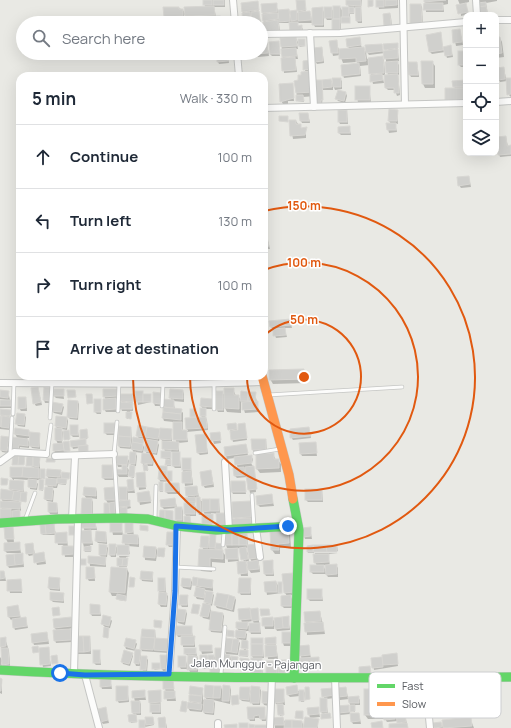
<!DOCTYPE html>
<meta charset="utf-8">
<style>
:root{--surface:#fff;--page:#f6f6f7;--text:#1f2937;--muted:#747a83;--line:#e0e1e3}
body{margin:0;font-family:Manrope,sans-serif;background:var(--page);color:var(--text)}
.controls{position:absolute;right:12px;top:12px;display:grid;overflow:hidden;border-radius:8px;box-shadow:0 4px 16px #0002}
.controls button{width:36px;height:36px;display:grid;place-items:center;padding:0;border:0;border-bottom:1px solid var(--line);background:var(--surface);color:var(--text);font:20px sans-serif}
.stop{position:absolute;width:12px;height:12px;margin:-9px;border:3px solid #1a73e8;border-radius:50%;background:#fff}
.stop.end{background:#1a73e8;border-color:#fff;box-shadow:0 1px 4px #0008}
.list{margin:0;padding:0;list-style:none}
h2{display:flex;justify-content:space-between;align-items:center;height:52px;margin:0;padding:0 16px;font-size:17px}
h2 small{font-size:13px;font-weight:400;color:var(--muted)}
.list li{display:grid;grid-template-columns:26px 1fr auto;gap:12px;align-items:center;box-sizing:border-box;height:64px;padding:0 16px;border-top:1px solid var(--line)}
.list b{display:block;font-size:15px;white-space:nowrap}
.list em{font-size:13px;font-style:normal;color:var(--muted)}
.icon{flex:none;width:22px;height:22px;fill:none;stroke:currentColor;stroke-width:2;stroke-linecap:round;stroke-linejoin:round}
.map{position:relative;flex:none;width:511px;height:728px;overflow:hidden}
.search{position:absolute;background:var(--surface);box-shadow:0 4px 16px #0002;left:16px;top:16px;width:252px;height:44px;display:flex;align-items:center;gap:10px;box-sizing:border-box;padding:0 14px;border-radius:22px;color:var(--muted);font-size:15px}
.panel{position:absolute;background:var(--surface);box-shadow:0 4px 16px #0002;left:16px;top:72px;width:252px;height:308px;border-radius:12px}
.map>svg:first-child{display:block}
.shadow{fill:#0003;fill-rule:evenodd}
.building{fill:#d0d0cd;stroke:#d8d7d3}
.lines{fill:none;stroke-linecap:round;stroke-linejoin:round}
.lane-casing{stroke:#c5c6c4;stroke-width:4.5}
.street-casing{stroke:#c5c6c4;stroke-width:8}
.fast-casing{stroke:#c6c6c5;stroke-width:10}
.slow-casing{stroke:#c6c6c5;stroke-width:10}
.lane{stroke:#fcfcfb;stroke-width:3}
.street{stroke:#fcfcfb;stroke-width:6}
.fast{stroke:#63d668;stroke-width:9}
.slow{stroke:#ff974d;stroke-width:9}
.route{stroke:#1a73e8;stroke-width:5}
.ring{fill:none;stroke:#e15910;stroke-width:2}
.labels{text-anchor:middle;stroke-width:3;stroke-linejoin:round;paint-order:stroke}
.street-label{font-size:11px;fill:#595c61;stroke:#fff}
.key{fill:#fff;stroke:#cdced0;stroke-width:1}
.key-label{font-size:11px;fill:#595c61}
.centre{fill:#e15910;stroke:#fff;stroke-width:2}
.ring-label{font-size:12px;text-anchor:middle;font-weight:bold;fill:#e15910;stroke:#fff;stroke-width:3;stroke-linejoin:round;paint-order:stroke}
</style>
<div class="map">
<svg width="511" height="728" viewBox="0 0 511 728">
<rect width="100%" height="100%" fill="#e9e9e4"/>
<g class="shadow">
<polygon points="204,0 225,0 225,7 214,7 216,17 219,17 221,23 196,23 196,20 188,20 184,14 184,19 166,19 164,17 179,8 183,10 186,15 205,7"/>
<polygon points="304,0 306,13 309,12 311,15 312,22 322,8 325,14 331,8 334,12 340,7 343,12 349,8 347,0 362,0 361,8 362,23 358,23 357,21 356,8 354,8 354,14 350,14 350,23 343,23 341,20 341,34 333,20 327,20 324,15 324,27 315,27 313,23 297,23 299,27 301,26 303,29 303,34 290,23 279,23 280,33 265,31 262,5 276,4 278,11 289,10 290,12 296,11 297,13 300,13 298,11"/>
<polygon points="377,0 385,0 386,2 386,0 398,0 398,8 379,9"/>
<polygon points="425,0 448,0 448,4 443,5 444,12 426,12"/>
<polygon points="458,0 469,0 469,2 465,3 469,14 461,16 460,5"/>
<polygon points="478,0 497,0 497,1 486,3 488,15 480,15"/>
<polygon points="257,2 261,24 244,23 242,4"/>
<polygon points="411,5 421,5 422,7 423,28"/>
<polygon points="390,14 391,17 392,28 385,26 384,15"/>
<polygon points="460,30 463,45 456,46 453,31"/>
<polygon points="440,33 443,48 450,46 453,57 447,58 445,52 432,54 430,52"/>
<polygon points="296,38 299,44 305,40 305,46 300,47 297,43 298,49 296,49 298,59 295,59 297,72 284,73 281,39"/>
<polygon points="496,38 500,38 502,42 504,57 496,58"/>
<polygon points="359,39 362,48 364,48 366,52 367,59 382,57 384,60 385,75 382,75 384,83 373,84 369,65 360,66 361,76 344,78 343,75 358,64 357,62 343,63 340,55 333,56 330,42 336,41 339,50 350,49 348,47"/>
<polygon points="261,40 266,40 267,42 269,56 258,57 256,54 261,53"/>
<polygon points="278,42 280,56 272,56 270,54"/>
<polygon points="397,44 399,61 396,61 399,65 399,75 398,75 400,95 397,96 395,90 388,90 386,88 388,76 385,53 369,55 367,52 381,45 383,52 386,52 385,49"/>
<polygon points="322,48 324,63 317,64 315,61"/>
<polygon points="466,52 466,67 461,67 459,65"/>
<polygon points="227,54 229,63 219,64 218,62"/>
<polygon points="310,62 314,81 331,80 334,85 340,79 342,81 342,89 335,90 333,85 333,90 323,90 322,106 315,96 303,97 304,102 297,101 296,82 299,81"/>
<polygon points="432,62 435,66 435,88 425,88 423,84"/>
<polygon points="417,63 419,77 411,77 410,75"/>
<polygon points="496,67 504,68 506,79 511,79 511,97 508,94 507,81 500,82 497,76 496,81 496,71 498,75"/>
<polygon points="466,81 466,101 447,102 446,99 455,89 453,82"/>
<polygon points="496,82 498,90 496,90"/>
<polygon points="292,84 294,101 288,101 288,104 283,104 281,101"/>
<polygon points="356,87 369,87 371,102 358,103"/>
<polygon points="346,93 347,96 345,103 338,101 336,98"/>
<polygon points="347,111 348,124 340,124 339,122"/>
<polygon points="397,111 398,124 395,123 397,132 389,133 387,124 391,124 389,121"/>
<polygon points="308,114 310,123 302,123 301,121"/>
<polygon points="290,121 296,121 301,128 306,128 306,138 293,139"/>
<polygon points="349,127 351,135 341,135 339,133"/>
<polygon points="506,137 508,147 511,148 511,156 500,157 499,154"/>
<polygon points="469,177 471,187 461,188 459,185"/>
<polygon points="264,239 268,241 270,249 264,249"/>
<polygon points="290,320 292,328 284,328 287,337 276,338 273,329 271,327"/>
<polygon points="304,370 306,375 306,383 273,384 270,379"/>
<polygon points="38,388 42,405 36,406 34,403"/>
<polygon points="45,388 51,403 45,403 44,400"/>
<polygon points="233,389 236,396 238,396 241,400 241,413 227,412 224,406 224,412 218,412 217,410 222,392 225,396"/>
<polygon points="63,390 64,399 56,398 54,396"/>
<polygon points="117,390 118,399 115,399 117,412 106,412 104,409 106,400 104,396"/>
<path d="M170,390L183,391L184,394V402L173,401L175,409L181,410L183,413V431H188L187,429L192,419L191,417L196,411V419L202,418L201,415L203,409L201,406L212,400L213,409H206V416H205L207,420L208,430L186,432L188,442L178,443L181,468H175L173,466V452H170L171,466H167V459L162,458L165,452L163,442L160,438L159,441H157L159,445L157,455L152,454L154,458L153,466H147L148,471L145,470L142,462L147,454L144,448L143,453L135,452L137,456L136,466H134V478L130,477L128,474V477H119L117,474L123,471V467H118L117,464L127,457L130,463L134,453L132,449L120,448L119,446L131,428L132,442L139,439L137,435L159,430L161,433L171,430L172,442H176L174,422L164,421L163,418L164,400L171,401ZM143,439H147L145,449L143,445ZM129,461L132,467L130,472L127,467H128Z"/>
<polygon points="0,391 8,392 12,408 0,408 0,401 7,401 7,400 0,399"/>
<polygon points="136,392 151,396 151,402 138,405"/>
<polygon points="255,393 259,412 245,413 241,400"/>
<polygon points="160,394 161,406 155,406 154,403"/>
<polygon points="132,395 133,411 130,411 131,419 127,419 127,411 122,411 121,408 123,403 121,401"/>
<polygon points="26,398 27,411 21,411 19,408"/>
<polygon points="100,400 101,414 97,414 95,412"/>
<polygon points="78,402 79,404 78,420 70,419 68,417"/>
<polygon points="62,405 64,407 62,415 54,413 52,411"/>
<polygon points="11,412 9,416 11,420 10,430 0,429 0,417 2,417 0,414"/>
<polygon points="24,415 26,417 25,427 18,426 16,423"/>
<polygon points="67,418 68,421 67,430 61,429 63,432 68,431 67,435 69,440 65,440 63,433 62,443 68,443 70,451 56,453 54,451 58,444 56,440 56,429 57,429 56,426"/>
<polygon points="115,424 116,435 107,435 105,433"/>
<polygon points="244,424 247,440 233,442 229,425 236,425 237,431"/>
<polygon points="77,426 79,437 73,437 71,435"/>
<polygon points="309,428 311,438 293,440 291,437"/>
<path d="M29,431L30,433L39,434L40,449L32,448L29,444V448L20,447L19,452H14L12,449L18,439L15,434ZM27,438H31L30,444Z"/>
<polygon points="87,431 87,439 85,439 88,452 80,452 79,448 73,449 72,446 82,440 81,439"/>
<polygon points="219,433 221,443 214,444 211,434"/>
<polygon points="205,435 208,454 200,455 198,453"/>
<polygon points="8,438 10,441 8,453 2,452 1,450"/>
<polygon points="266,440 267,452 254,453 253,450"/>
<polygon points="315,444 317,456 302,456 301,454"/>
<polygon points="246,445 248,456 251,456 253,459 253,462 251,459 249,460 254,468 256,492 250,493 247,477 237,478 235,476 238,469 235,458 227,459 226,456 225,448"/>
<polygon points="273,454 276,460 278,460 281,464 281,472 260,473 257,469"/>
<polygon points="40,458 40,470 45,471 45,479 49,479 47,476 61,471 62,479 66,481 66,485 58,484 57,488 52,488 54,491 53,502 47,501 45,499 48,488 46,479 42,479 43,491 40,490 40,480 35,480 38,484 37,490 30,489 29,480 14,479 14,481 11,477 34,469 34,467 27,465"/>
<polygon points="190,459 193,485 185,486 183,470"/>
<polygon points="112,466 114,480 105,480 103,478"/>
<polygon points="166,467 167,472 172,473 172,481 161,482 163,492 160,492 160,483 161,483 159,479"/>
<polygon points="211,471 214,487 205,488 203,485"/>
<polygon points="144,473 146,489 139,490 137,474"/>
<polygon points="132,480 135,493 128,493 128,501 131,508 127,509 127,515 120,515 120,488 129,488"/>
<polygon points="23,482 24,493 27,494 26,502 22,502 19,496 17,497 21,505 21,511 19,511 21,523 12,522 2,510 1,502 3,502 1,498 12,492 10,489"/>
<polygon points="244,482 246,494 233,494 232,492"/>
<polygon points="179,484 180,494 168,494 166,492"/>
<path d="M197,487L199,498L201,501L218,500L219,502L220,514L211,513L212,526H204L203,515H199L196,509V516H189L191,526L185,514L187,504L186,502L189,499L187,495ZM197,497L198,510L193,503H195L194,498ZM202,508L205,515H202Z"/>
<polygon points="85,488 96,489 97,492 97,499 91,498 93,502 93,516 84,516 82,514 87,499 84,495"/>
<polygon points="113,488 115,491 115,502 113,502 116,506 116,518 106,500 105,489"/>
<polygon points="322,490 323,502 308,502 306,500"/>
<polygon points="149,492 151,503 140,505 138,494"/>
<polygon points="271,495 274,506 260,507 258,505"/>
<polygon points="175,499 177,508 182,508 183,511 183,522 178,522 176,520 176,508 164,509 162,507"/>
<polygon points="250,502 253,506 252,530 233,517"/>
<polygon points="57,504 58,514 50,514 49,512"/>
<polygon points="95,522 97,530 90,530 93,545 90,545 91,552 85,552 83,543 82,532 85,532 82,523"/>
<polygon points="132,523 134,536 138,536 139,539 139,547 128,546 130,554 118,555 116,553 116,557 111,557 110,555 115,545 118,549 125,546 124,535 128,535 126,532"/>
<polygon points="53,524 56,534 66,533 68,547 73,547 74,557 65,557 63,545 58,545 56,535 42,535"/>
<polygon points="111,524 121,524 123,535 113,535"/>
<polygon points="6,528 13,528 14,543 19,543 21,553 7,553 5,551 8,543 6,539"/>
<polygon points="310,528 312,539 305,539 304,536"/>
<polygon points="288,530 290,535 291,547 280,548 280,554 275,554 272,550"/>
<polygon points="106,533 107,544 98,543 96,541"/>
<polygon points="168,533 175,547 169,547 167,544"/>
<path d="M247,534L248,546L257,548L260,572L251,573L247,567L248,576H241L238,561L228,562L227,550L237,549L239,563L244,562L240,548H227L226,545ZM245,548H249V555ZM248,555L252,562H249ZM248,561L249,568L245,562Z"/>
<polygon points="215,535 216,544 222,545 222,551 225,555 225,563 212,562 212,572 201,571 199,567 203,550 202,537 210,538"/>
<polygon points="33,544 35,555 44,554 46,564 37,565 34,555 29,556 27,553"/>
<polygon points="106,545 108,548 107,557 105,557 106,567 90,566 89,557 101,557 100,555"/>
<polygon points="308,546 337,546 338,551 314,551 314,553 308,553"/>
<polygon points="144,547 156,548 158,552 165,550 164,557 159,557 157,554 156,561 145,560"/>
<path d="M315,553H338L328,554L330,566L336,565L338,568V577H328L326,574H313L311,572L317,566L315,562ZM323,565H326V571Z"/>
<polygon points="22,554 24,567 9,568 8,566"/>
<polygon points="119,556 130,556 126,557 127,567 119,567 120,559"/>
<polygon points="272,561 274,576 266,576 265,574"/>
<polygon points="94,568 95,581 89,581 87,578"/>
<polygon points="127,569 129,573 126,601 118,600 118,596 112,596 110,592"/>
<polygon points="0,572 4,572 6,581 20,580 22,593 10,593 8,581 0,581"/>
<polygon points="152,573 153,582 142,581 141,578"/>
<polygon points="284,575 295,595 290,595 292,599 292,608 284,608 282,606 287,596 285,593"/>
<polygon points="59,579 60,591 50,590 49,588"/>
<polygon points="165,579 166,594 168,596 167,607 161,607 159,604 159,590"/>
<polygon points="250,579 251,595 241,595 239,592"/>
<polygon points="191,580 193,584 212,581 213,591 205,590 205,591 212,593 214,595 212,606 210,605 211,612 223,614 224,616 222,633 211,632 210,629 211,620 203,618 201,615 206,605 205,600 197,599 195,596 197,587 192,584 191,590 183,588 182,586"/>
<polygon points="276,582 279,587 282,583 282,593 267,595 265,583"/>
<polygon points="321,590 323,601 310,601 308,599"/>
<polygon points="63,594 64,603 53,602 51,600"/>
<polygon points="187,596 188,607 182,607 180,604"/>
<polygon points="235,598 236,600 234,612 217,608 215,605"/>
<polygon points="99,606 101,616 92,616 91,614"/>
<polygon points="18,607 21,619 25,618 28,628 15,630 14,627 13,619 11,620 9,617 8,608"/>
<path d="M257,609L261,634H251L250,631H244L247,634L246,642L248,643L246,649L248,657L241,656L244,651L243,640L237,639L236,636L239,631L237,628L242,623L239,610ZM253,621L254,624L250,628L246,622Z"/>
<polygon points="186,611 187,614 185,625 178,623 177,621"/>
<polygon points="320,612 325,634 307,635 306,621"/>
<polygon points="71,618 73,628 69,629 72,633 72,642 56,643 55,640 57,631 54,627"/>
<polygon points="110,618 112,621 110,628 108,628 108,638 105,638 105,627 102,624"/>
<polygon points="272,618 276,624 288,618 290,630 277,631 274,625 274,629 265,629 263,619"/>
<polygon points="191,627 193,637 195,640 195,647 183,647 182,637 178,637 177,635"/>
<polygon points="155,631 156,640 168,640 169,653 140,651 141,657 146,657 148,660 147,672 143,672 142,666 136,666 135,663 136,651 126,649 125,646 135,641 137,644 135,650 142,651 141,649"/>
<polygon points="47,633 49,644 34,645 33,642"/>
<polygon points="291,633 292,646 284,646 283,643"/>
<polygon points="90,637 91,654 78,654 76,651"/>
<polygon points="5,638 9,651 10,666 4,667 1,661 2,667 0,667 0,657 3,661 0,639"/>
<polygon points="275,638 278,659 268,659 266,639"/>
<polygon points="262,639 264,658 261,658 263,676 252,656"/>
<polygon points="238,640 240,643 238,655 226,654 225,651"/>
<polygon points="200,646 211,646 213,653 202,654"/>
<polygon points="308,646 311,658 318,658 320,666 303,667 301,656"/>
<polygon points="38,647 38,649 48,648 51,666 43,667 40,652 34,652"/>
<polygon points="195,649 198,659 198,672 190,672 187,666 187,669 181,669 179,666 185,657 187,665 189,665 189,656 185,654"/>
<polygon points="221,649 222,652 221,676 211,673 211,660 208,661 209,669 203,669 201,667 207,656 209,659 214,656 216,659"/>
<polygon points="99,651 101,665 96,665 94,663"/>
<polygon points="132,653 133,656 130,666 123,664 122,662"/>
<polygon points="396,654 398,666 374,670 372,659"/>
<polygon points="166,656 168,671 163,671 160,665 160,669 154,670 159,664 162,668"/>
<polygon points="230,656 232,660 237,657 238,663 231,662 230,668 225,668 223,665"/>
<polygon points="248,660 250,669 242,669 241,666"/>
<polygon points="279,661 293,675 281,675 278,670 278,677 268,677 276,662 279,667"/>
<polygon points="110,678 112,689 102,689 101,686"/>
<polygon points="0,679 2,682 2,694 0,693"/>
<polygon points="172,680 176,701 167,701 164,681"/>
<path d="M414,683L417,688L418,706L403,707L408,728H390L399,725L398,721L387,722L385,719H368L365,715V690H381L384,695ZM384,702L387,708H384Z"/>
<polygon points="296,686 298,691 304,691 305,693 304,702 301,702 300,696 290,697 288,695"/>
<polygon points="127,687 129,702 119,703 117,700"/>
<polygon points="191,687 203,689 203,700 207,700 205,697 221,687 223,692 230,687 231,690 230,704 213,700 215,703 214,715 205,714 202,710 202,712 190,711 187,706 186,712 182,711 186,703 188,706 191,704 190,701"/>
<polygon points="249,688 252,693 259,688 261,690 260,705 253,705 251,702 242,701 240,699"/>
<polygon points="346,688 348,698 358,697 360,700 360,705 355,705 355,712 351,711 349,699 340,700 339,697 338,689"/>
<polygon points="333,689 335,698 326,699 328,714 323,714 321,712 325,699 323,696"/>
<polygon points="283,690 285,705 283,705 284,715 280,716 278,705 275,703"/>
<polygon points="144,691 146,700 139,700 141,704 141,715 136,715 137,722 131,723 129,716 134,715 133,713 135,702 133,692"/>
<polygon points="160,692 161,714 152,714 150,702"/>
<polygon points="263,692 269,706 264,705 263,703"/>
<polygon points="348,706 350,714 340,715 339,713"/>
<polygon points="105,708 109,723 103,724 101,721"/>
<polygon points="264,708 266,721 262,721 261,718 255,718 255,721 250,721 249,719"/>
<polygon points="318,708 320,717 310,718 308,709"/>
<polygon points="359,714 361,724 353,724 352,722"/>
<polygon points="165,718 167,728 160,728"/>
<polygon points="283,718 284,721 302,722 304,726 318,720 318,728 275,728 274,719"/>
<polygon points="470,718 474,728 435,728 434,724 441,723 444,728"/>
<polygon points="153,719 154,725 140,728 144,721 147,725"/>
</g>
<g class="building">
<rect x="203" y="0" width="9" height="5"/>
<rect x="213" y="0" width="11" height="5"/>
<polygon points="296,0 305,0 306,10 297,11"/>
<polygon points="346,0 361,0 361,6 346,5"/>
<polygon points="368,0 373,0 373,6 368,7"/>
<rect x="376" y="0" width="8" height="7"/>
<polygon points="385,0 397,0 397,5 385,6"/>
<polygon points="424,0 446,0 424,2"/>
<polygon points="258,1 259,10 242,12 241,3"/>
<polygon points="486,2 486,6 478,7 477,3"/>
<polygon points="277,3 277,12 262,13 261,4"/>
<polygon points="424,3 443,3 443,10 423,10"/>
<polygon points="466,3 468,12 458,14 456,5"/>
<polygon points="410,4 421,4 422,25 410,26"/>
<polygon points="214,6 215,15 185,16 184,7"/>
<rect x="333" y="6" width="7" height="13"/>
<polygon points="486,6 488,15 479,15 478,7"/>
<polygon points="163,7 179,7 179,9 183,9 183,16 164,17"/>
<polygon points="323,7 323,25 312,25 312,8"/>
<rect x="324" y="7" width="8" height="11"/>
<rect x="342" y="7" width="7" height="10"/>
<rect x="349" y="7" width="5" height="6"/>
<polygon points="355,7 361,7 361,21 356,21"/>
<polygon points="289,9 290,21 279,22 278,10"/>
<polygon points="297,10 297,20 291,21 290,11"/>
<polygon points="259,11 260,21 252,22 251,12"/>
<polygon points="310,11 311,20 298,21 298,12"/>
<polygon points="250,12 251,22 243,23 242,13"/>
<polygon points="278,13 278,19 263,21 262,14"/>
<polygon points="390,13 391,26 384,26 383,14"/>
<rect x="195" y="16" width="25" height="7"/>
<rect x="341" y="17" width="9" height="6"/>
<rect x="332" y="19" width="8" height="13"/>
<polygon points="278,20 279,31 264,32 263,22"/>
<polygon points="289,22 298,22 298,26 302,25 302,31 290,32"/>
<polygon points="460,29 462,42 453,43 452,30"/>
<polygon points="441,32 443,50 429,52 426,35"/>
<polygon points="296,37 297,46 281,47 280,38"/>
<polygon points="360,37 361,45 347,47 346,39"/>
<polygon points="496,37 500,37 502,53 496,54"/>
<polygon points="261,39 267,39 268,53 255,54 261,53"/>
<rect x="298" y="39" width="7" height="7"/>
<polygon points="337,40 338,53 331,53 329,41"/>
<polygon points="279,41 280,54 270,54 269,42"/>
<polygon points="398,43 398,48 384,50 383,44"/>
<polygon points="382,44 383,51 366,53 365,45"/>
<polygon points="451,45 452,55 445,56 443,47"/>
<polygon points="322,47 323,61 314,62 313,48"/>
<polygon points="364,47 366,61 356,62 356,58 339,59 339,49"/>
<polygon points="296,48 297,56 282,57 281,49"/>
<polygon points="398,49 398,58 384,59 383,51"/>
<rect x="458" y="51" width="8" height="14"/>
<polygon points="228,53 228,61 217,62 217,54"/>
<polygon points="383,56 384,73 369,74 368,58"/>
<polygon points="295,57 296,70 282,71 281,58"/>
<polygon points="311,60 312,69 303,70 303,61"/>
<polygon points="398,61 398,73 386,73 385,62"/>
<polygon points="421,61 433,61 433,84 422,84"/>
<polygon points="408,62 417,62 418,75 409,75"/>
<polygon points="359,63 360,74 342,76 341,65"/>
<polygon points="504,67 505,79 498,80 497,68"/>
<polygon points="311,71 313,92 296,93 294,81 298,80 298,75 301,75 301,72"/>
<polygon points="382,74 383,80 370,82 370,75"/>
<polygon points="398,74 399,93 394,93 394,88 385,88 384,75"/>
<polygon points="332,78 341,78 341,87 333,87"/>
<polygon points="506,78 511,78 511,94 507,95"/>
<polygon points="331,79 332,87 323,88 322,80"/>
<polygon points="313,80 322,80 323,100 321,100 321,104 316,104"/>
<polygon points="466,80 466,87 453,87 452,81"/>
<polygon points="293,83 294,98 280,102 279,84"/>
<rect x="355" y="86" width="15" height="14"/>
<polygon points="445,88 466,88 466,99 445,100"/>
<polygon points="338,90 346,92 344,101 335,99"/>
<polygon points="296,95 303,95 304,101 296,101"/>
<polygon points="389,109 398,110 397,121 388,121"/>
<rect x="338" y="110" width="9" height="12"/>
<polygon points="299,113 308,113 309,121 300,121"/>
<polygon points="279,116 288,116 288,122 279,121"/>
<polygon points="289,120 296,120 296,124 301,124 301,128 307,127 305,135 290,136"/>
<polygon points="386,123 396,123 396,130 387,130"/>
<polygon points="350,126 350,133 338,133 338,127"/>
<polygon points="506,136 507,146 511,145 511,154 498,155 497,137"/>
<polygon points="469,176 470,184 458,186 457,177"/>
<polygon points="267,237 269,246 264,247 264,238"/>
<polygon points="291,319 291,325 270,327 269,321"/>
<polygon points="285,328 286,335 273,336 273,329"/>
<polygon points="304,369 304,379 269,380 269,370"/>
<polygon points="38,387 41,402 33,404 31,388"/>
<polygon points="44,387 51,388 50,401 43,400"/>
<polygon points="224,388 234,388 234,395 239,395 239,409 224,408"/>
<polygon points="54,389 64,389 64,396 53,396"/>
<polygon points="103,389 117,389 117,396 103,397"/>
<polygon points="170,389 183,390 183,399 169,398"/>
<polygon points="0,390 9,391 8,398 0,397"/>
<polygon points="67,390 75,390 76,397 68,398"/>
<rect x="135" y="391" width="8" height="11"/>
<rect x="216" y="391" width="7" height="19"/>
<polygon points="241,391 248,392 248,401 240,401"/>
<polygon points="153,392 161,393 160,404 153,403"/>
<polygon points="248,392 256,392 255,401 248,401"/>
<polygon points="86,394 92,394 93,403 87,404"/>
<polygon points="121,394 133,394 133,402 120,401"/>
<rect x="143" y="394" width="8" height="8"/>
<polygon points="18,397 26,397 26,408 18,409"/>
<polygon points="116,398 116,409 103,410 103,399"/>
<polygon points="201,398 212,399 212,407 200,406"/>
<rect x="94" y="399" width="7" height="13"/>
<polygon points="163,399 174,400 174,408 163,407"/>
<rect x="0" y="400" width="11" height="6"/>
<polygon points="68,400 78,401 77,418 67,417"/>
<polygon points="258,401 258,409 242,410 242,402"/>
<polygon points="52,402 63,404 61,412 51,411"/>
<polygon points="120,402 133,403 132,409 120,409"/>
<polygon points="163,407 182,409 181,414 163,412"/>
<rect x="200" y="408" width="6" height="8"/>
<polygon points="0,409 11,410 10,416 0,415"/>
<rect x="190" y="409" width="6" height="8"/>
<polygon points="126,412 132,412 131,419 126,418"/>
<polygon points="163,412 181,414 181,420 162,418"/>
<polygon points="17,413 25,414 24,425 15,424"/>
<polygon points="0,416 2,416 1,427 0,426"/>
<polygon points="2,416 10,417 9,428 1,427"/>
<polygon points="56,416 67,417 66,428 55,426"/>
<polygon points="206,417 207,428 186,429 185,418"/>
<polygon points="173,422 182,422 182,430 187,430 187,440 173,440"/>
<rect x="104" y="423" width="11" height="10"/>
<polygon points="236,423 237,429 228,430 227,424"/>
<polygon points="245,423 247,438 231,440 230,431 238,430 238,424"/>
<rect x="70" y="425" width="8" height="10"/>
<polygon points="138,425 147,427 145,437 136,436"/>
<polygon points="119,426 131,427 131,437 118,436"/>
<polygon points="147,427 160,429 158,439 145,437"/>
<polygon points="309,427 310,436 290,438 290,429"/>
<polygon points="15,428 29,430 29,436 14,434"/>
<polygon points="55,428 62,428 62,441 55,440"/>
<polygon points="160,428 172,429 171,440 159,439"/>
<polygon points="87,429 88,438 80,439 80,430"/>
<polygon points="69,430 70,439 64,440 63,431"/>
<polygon points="30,432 40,433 39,447 29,446"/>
<polygon points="220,432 221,440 211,441 210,433"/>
<polygon points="206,434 207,452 197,453 195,435"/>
<polygon points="1,436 9,437 7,451 0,450"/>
<polygon points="118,436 131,437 130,447 118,446"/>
<polygon points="12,437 28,439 28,446 19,445 18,450 11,449"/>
<polygon points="133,437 144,439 143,444 132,442"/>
<polygon points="86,439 86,445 71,447 70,441"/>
<polygon points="146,439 158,441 156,453 144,451"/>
<polygon points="251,439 266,439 266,450 252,450"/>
<polygon points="69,441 70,451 64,451 63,442"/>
<polygon points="162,441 179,442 178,450 162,449"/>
<polygon points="132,442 143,444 142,451 131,449"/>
<polygon points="316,442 317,453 300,454 299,443"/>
<polygon points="63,443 64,450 53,451 53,444"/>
<polygon points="246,444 248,453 225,456 224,447"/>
<polygon points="88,445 88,451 79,452 78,446"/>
<rect x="161" y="451" width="10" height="7"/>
<polygon points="130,452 136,452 135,464 129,464"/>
<rect x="172" y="452" width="8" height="14"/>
<polygon points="142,453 153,454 152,464 141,463"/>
<polygon points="274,453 274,459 279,459 279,468 256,469 256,454"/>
<polygon points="13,455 19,455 18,465 12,465"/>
<polygon points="19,455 25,456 24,465 18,465"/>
<polygon points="252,455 252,463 235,465 234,457"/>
<polygon points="27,456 33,456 33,466 26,466"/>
<polygon points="33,456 40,457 39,467 33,466"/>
<polygon points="116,456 128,456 127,465 116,464"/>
<polygon points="47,458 55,459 55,462 46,462"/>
<rect x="182" y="458" width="9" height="12"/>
<polygon points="166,459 171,460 171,465 165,465"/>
<polygon points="147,464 148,470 144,471 143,465"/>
<polygon points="102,465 112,465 113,478 102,478"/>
<polygon points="122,465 127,465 127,474 116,474 116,469 122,470"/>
<polygon points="130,465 135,466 134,477 128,476"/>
<polygon points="159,466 167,466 167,471 159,470"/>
<polygon points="254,466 257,489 248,490 245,467"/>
<polygon points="10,467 23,467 22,477 10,477"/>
<polygon points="23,467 39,468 39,478 22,477"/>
<polygon points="244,467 245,475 234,476 233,468"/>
<polygon points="40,469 45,469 45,479 40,478"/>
<polygon points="47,469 61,470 60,477 46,476"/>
<polygon points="159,470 167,471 166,480 158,479"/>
<polygon points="211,470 213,484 202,486 200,472"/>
<rect x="167" y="471" width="5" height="10"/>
<polygon points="191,471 192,483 182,483 182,472"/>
<polygon points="62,472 70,473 69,479 61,478"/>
<polygon points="145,472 146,487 137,487 136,473"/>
<polygon points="1,478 8,479 7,485 1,485"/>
<polygon points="46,478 57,479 56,486 45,485"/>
<polygon points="57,478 67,479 66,484 57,483"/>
<polygon points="28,479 37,480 36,488 28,487"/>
<polygon points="39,479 44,480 43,490 39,490"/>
<polygon points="133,479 134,490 128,491 127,480"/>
<polygon points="10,480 24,481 23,491 9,489"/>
<polygon points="231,481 245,481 246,492 231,492"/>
<rect x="159" y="482" width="4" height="9"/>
<polygon points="165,483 179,483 179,491 165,492"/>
<polygon points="197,486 198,495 186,496 185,487"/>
<polygon points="45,487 53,487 52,500 44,499"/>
<polygon points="84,487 96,488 96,496 83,495"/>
<polygon points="114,487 115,500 105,500 104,488"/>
<rect x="119" y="487" width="8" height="13"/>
<polygon points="1,489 14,491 12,500 0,499"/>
<rect x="305" y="489" width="17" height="11"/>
<polygon points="14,491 21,492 20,501 12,500"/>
<polygon points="149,491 151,501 138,502 137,493"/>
<polygon points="21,492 27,492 26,502 20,501"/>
<polygon points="272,494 273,503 257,505 256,496"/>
<polygon points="195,497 196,502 185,502 184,498"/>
<polygon points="196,497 200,497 201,513 197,513"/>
<polygon points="82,498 92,498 92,514 81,514"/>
<polygon points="175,498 176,506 161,507 160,500"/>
<polygon points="202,499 210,499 210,511 202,512"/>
<rect x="210" y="499" width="9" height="12"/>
<polygon points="130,500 130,506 118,507 118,501"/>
<polygon points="0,501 21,502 20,509 0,508"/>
<polygon points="251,501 251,517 232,518 232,502"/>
<polygon points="48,502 57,503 57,512 48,512"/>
<polygon points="115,502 115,515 110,515 109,503"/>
<polygon points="104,503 109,503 110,515 104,516"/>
<rect x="184" y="503" width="11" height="11"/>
<polygon points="127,507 127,514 120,515 119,508"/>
<rect x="175" y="507" width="7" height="13"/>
<polygon points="0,509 11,509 11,519 0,520"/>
<polygon points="20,510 20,521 12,521 12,511"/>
<polygon points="160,510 165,510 165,519 159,519"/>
<polygon points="165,510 173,511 173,520 165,519"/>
<polygon points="216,513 226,513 227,528 217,529"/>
<rect x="202" y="514" width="11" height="10"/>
<polygon points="184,516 190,516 191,525 184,526"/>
<polygon points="251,518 251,528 230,528 230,519"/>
<polygon points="95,521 96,528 82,528 81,522"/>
<polygon points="125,522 133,522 133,532 125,533"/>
<polygon points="54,523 55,533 46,534 45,524"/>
<rect x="110" y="523" width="12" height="9"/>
<polygon points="45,524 46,534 41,534 40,525"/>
<polygon points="140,525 148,526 148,531 140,530"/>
<rect x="69" y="526" width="7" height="9"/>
<polygon points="4,527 13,527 14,539 5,539"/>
<polygon points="311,527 311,536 303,537 302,528"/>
<polygon points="288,529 289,543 278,544 279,550 271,550 270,531"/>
<polygon points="91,530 92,543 82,543 81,531"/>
<polygon points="96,531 106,532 106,542 95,541"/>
<polygon points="67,532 67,543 55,543 55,533"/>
<polygon points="167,532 175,532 174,545 166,545"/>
<polygon points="210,533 216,534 215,548 209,548"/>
<rect x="225" y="533" width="7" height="12"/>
<rect x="232" y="533" width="7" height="12"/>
<rect x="239" y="533" width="8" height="12"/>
<polygon points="123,534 138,535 138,544 122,543"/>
<polygon points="201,536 209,536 208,548 200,547"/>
<polygon points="20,542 20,550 4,551 4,543"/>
<polygon points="33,543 34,553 26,554 25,544"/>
<polygon points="216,543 222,544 222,550 215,549"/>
<polygon points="99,544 107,545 106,555 99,555"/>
<polygon points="109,544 116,544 115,555 109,555"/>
<polygon points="256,544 257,558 249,559 247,545"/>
<rect x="117" y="545" width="12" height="10"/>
<polygon points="313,545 326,545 327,552 313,552"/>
<polygon points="313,545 313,552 307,552 307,546"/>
<polygon points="326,545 337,545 337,552 327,552"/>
<polygon points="62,546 73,546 74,554 62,555"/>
<polygon points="91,546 91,551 84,551 84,547"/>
<polygon points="144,546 156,547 155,558 143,557"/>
<polygon points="246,547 248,559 241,560 239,548"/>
<polygon points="158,548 165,548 164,557 157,556"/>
<polygon points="238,548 238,559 226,559 225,549"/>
<polygon points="199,549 223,550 223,559 210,558 210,568 198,567"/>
<polygon points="44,552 45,561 34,563 33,554"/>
<polygon points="23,553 23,564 15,565 14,554"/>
<polygon points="14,554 15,565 7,566 6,555"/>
<polygon points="313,554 329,554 329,562 314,563"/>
<polygon points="88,556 106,557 105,565 88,563"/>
<polygon points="117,558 123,558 122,566 117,566"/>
<polygon points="123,558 128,558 127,566 122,566"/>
<rect x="80" y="559" width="6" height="6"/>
<polygon points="258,560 259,569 248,570 247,562"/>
<polygon points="273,560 273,574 264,574 263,561"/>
<polygon points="246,561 247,573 238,574 237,562"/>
<polygon points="337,564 337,574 326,575 325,565"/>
<rect x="310" y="565" width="14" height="7"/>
<polygon points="86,567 94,567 95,578 86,579"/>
<polygon points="111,567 127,568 125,593 109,592"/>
<polygon points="0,571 4,571 5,578 0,579"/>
<polygon points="141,571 153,572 152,580 140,579"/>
<polygon points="293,573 294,592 284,593 282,574"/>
<polygon points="49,577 60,578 59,589 48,588"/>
<polygon points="130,577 135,578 134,587 129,587"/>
<polygon points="193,577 198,578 197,586 192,585"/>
<rect x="158" y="578" width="7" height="13"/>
<polygon points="182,578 191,579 190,587 181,586"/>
<polygon points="198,578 213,580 212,588 197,586"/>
<polygon points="239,578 251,578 250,593 238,593"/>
<polygon points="21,579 22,591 7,591 7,580"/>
<polygon points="276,581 277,592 265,592 264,582"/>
<rect x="278" y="582" width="4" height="11"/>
<polygon points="196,587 205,589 204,598 194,596"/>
<rect x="307" y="589" width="15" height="10"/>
<polygon points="206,591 213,592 211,604 204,602"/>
<polygon points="50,592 64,593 63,601 50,600"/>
<polygon points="159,592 167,593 166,605 158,604"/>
<polygon points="217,593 229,595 226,608 214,605"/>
<polygon points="117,594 126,596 126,601 116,599"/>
<polygon points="180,595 188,595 187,605 179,605"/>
<polygon points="229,595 235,597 232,610 226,608"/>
<polygon points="291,595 291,606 281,606 281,596"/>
<polygon points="203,603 211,605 208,617 200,616"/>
<polygon points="90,604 100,605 100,614 90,614"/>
<polygon points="193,604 200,605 198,614 191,613"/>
<polygon points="18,605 20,616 8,617 7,607"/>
<polygon points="59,607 60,615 53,616 52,608"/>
<polygon points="250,608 251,619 239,620 238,609"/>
<polygon points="258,608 259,620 252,621 250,609"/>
<polygon points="178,609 186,610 184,622 176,621"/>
<polygon points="260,609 269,609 270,615 261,616"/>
<polygon points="211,611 223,613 221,631 209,630"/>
<polygon points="320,611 321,621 305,622 304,612"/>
<polygon points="103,615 111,617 109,626 101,624"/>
<polygon points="289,616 289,628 283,628 282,617"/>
<polygon points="26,617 27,626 13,628 12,619"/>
<polygon points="71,617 72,626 54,628 53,619"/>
<polygon points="273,617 273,626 262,626 262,618"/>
<polygon points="282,617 283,628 275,629 274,618"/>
<polygon points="154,620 162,621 161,628 154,627"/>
<polygon points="236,622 248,622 247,629 236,628"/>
<polygon points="323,622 324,631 305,632 304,623"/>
<rect x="249" y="623" width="11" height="9"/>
<rect x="176" y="626" width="16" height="9"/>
<polygon points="104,627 109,628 108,638 103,637"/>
<polygon points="71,629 71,640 54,641 53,630"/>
<polygon points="142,629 155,630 155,638 141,637"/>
<polygon points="227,630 234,631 234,637 227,636"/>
<polygon points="236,630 246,631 245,638 235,637"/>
<polygon points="47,632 48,641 32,643 31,634"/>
<rect x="282" y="632" width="10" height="11"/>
<polygon points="75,636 83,636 84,652 75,652"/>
<polygon points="83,636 90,636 90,651 84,652"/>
<polygon points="181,636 195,636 194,645 181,645"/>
<polygon points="6,637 6,646 0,647 0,638"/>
<polygon points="141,637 155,638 153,650 140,649"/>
<polygon points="276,637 276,644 265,644 265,638"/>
<polygon points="126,638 136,640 134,649 124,646"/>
<polygon points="155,638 169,639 168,651 154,650"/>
<polygon points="225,638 233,639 231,652 224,651"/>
<rect x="251" y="638" width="12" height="6"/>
<polygon points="233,639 239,639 237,653 231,652"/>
<polygon points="242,640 248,641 248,649 241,648"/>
<rect x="251" y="644" width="12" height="12"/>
<polygon points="199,645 212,645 212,651 200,651"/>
<polygon points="265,645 276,645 277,656 265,657"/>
<polygon points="309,645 310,655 300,656 299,646"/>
<polygon points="38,646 39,652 33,653 32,647"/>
<polygon points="49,647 50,664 40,665 39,648"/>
<polygon points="1,648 8,648 9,664 2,665"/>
<rect x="184" y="648" width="12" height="6"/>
<polygon points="215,648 221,648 220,674 210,673 210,661 215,661"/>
<polygon points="135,649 141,650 139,664 134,663"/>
<rect x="93" y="650" width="7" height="13"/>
<polygon points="124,650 133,653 129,664 121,662"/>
<polygon points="240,650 248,650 248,656 239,656"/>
<polygon points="397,653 398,664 383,665 382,655"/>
<polygon points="224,654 230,655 229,666 222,665"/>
<polygon points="57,655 58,663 52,664 51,656"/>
<polygon points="160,655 167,655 167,668 161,669"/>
<polygon points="188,655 197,656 197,670 187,670"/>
<polygon points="200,655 207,655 208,666 200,667"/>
<rect x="208" y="655" width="6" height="5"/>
<polygon points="141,656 147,656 146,670 140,670"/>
<rect x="178" y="656" width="8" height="11"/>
<polygon points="231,656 238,657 237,662 231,662"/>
<polygon points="319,657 319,664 300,665 300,658"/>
<polygon points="382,657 383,667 372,668 371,658"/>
<polygon points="240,658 249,659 249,667 240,667"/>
<rect x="251" y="658" width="11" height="5"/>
<rect x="278" y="660" width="7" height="13"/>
<rect x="285" y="660" width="7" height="13"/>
<rect x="266" y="661" width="11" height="14"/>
<rect x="152" y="663" width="8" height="6"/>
<rect x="251" y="663" width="11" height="11"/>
<polygon points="370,666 371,674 359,675 359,667"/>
<polygon points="100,677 111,677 111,686 100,687"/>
<polygon points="0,678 2,679 1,691 0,691"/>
<polygon points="173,679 174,689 163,689 163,680"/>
<polygon points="205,685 214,686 213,698 204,697"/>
<polygon points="223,685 230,686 229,701 222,701"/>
<polygon points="297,685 298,693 287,695 286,687"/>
<polygon points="116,686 128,686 128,700 116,701"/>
<polygon points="190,686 203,688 202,696 189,694"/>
<polygon points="214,686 221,686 220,698 213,698"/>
<polygon points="251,686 260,687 259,703 250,703"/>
<polygon points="240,687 250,687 249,700 239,699"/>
<polygon points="305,687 309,687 310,699 305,700"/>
<polygon points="346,687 347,696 338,697 337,688"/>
<polygon points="334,688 335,695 322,697 321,689"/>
<polygon points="274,689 284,689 284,702 274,703"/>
<rect x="364" y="689" width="18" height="26"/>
<polygon points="145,690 145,697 132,698 132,691"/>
<polygon points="161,690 161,702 149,703 148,691"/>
<rect x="299" y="690" width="5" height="11"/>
<polygon points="164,691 175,691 175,698 164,699"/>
<polygon points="262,691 269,692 268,703 262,703"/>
<polygon points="189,695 202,696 201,703 189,701"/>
<polygon points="238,695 239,704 232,705 231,696"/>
<polygon points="359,696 359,703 349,703 348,697"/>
<rect x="320" y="698" width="7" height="14"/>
<polygon points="204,699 214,700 213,713 203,712"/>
<polygon points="131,701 140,701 140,713 132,713"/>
<polygon points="182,701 187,702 186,712 180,711"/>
<polygon points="188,702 202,704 201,710 187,708"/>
<rect x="150" y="704" width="10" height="8"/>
<polygon points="277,704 283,704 284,715 278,715"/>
<polygon points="349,705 349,712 338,713 337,706"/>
<polygon points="350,705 355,705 355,711 350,712"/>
<polygon points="394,706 395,719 384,720 383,707"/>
<polygon points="106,707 108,720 100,722 98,709"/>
<polygon points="247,707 265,707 265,719 260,719 259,715 254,716 254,719 248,719"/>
<polygon points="319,707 319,714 308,715 307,708"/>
<polygon points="405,707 406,722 397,723 396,708"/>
<polygon points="296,711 303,711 303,719 295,718"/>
<polygon points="330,713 331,718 321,719 321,714"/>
<polygon points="350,713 359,713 360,721 351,722"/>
<polygon points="136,714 137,722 129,722 128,715"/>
<polygon points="145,717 153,717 154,724 146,725"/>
<polygon points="165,717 166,728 159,728 158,718"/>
<polygon points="283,717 284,725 273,725 273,718"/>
<polygon points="305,717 319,719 317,728 303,728"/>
<polygon points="471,717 472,726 443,728 442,720"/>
<rect x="139" y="720" width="6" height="8"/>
<polygon points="285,720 292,720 292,728 284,728"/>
<polygon points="292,720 302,721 302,728 292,728"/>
<polygon points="382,721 383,728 372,728 371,723"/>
<polygon points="441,722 442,727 434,728 433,723"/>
<rect x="239" y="723" width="9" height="5"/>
<polygon points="407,723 408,728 389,728 389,724"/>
<polygon points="237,724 237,728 225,728 224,725"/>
<polygon points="249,724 255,725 254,728 249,728"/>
<polygon points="255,725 267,725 267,728 254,728"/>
</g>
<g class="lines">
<g class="lane-casing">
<g id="lane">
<polyline points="214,383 214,409"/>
<polyline points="268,395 402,387"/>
<polyline points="162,406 163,385"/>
<polyline points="118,411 119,383"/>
<polyline points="13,414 14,383"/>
<polyline points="50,418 52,383"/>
<polyline points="117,422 114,454 118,518"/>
<polyline points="255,453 280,449"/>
<polyline points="10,454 12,418"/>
<polyline points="47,455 51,425"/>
<polyline points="252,495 254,527"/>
<polyline points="155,519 156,486"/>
<polyline points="25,520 35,493"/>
<polyline points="223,545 224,532"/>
<polyline points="175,567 214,569"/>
<polyline points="221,674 225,627"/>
</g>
</g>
<g class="street-casing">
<g id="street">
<polyline points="233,0 235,23"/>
<polyline points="403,0 405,104"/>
<polyline points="476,0 477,15"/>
<polyline points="496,20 511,20"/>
<polyline points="310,33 314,107"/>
<polyline points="261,34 340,33 466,22"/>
<polyline points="237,53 239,76"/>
<polyline points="496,102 511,101"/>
<polyline points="264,108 466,103"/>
<polyline points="0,383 186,384 262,382"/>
<polyline points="55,456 114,454"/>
<polyline points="0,462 14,452 46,454"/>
<polyline points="225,462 229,530"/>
<polyline points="72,519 75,457"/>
<polyline points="256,528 260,557"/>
<polyline points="74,673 78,519"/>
<polyline points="85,675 99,728"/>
<polyline points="169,675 175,591 177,526"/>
<polyline points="425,676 430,728"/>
<polyline points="335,678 337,728"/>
<polyline points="218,723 218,728"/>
<polyline points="270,728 272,677"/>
</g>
</g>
<g class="fast-casing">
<g id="fast">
<polyline points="293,499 299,530 294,678"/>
<polyline points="0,523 57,519 124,518 148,519 177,526 216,530 298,526"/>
<path d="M0,670C170,680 341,678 511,677"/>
</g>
</g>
<g class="slow-casing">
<polyline id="slow" points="262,376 289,475 293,499"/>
</g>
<use href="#lane" class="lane"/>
<use href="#street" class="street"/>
<use href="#fast" class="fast"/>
<use href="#slow" class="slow"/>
</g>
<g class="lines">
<polyline class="route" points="60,673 85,675 169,674 175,591 176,526 229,530 288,526"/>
</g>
<g class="ring">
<path d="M264 336A57 57 0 1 1 247 376"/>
<path d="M264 270A114 114 0 1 1 190 376"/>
<path d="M264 211A171 171 0 1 1 133 377"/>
</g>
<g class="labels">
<g class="street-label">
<text transform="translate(256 664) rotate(1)" y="4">Jalan Munggur - Pajangan</text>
</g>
</g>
<rect x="369" y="672" width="132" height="46" rx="6" class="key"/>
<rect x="377" y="684" width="18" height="4" fill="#63d668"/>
<rect x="377" y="702" width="18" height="4" fill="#ff974d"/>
<g class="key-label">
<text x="402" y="690">Fast</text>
<text x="402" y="708">Slow</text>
</g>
<circle cx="304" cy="377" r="6" class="centre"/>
<g class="ring-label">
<text x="304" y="210">150 m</text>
<text x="304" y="267">100 m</text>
<text x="304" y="324">50 m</text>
</g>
</svg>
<div class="controls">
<button>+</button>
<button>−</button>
<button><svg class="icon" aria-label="locate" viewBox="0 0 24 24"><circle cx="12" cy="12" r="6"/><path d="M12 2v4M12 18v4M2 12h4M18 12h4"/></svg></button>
<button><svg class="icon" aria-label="layers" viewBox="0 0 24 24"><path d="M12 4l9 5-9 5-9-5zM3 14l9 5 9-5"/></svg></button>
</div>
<div class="stop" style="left:60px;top:673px"></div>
<div class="stop end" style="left:288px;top:526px"></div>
<div class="search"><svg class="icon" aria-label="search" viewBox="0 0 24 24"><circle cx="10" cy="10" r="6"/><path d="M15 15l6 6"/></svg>Search here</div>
<section class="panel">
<h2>5 min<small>Walk · 330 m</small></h2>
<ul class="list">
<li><svg class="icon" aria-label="ahead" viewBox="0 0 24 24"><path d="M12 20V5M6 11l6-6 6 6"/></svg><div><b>Continue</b></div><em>100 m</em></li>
<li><svg class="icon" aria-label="left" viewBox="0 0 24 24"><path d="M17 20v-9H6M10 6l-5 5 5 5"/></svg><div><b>Turn left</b></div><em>130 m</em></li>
<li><svg class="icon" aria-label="right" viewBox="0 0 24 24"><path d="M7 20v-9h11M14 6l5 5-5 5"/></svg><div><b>Turn right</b></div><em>100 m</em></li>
<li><svg class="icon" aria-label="arrive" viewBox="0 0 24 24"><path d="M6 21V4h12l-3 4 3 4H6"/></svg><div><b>Arrive at destination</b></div></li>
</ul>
</section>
</div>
